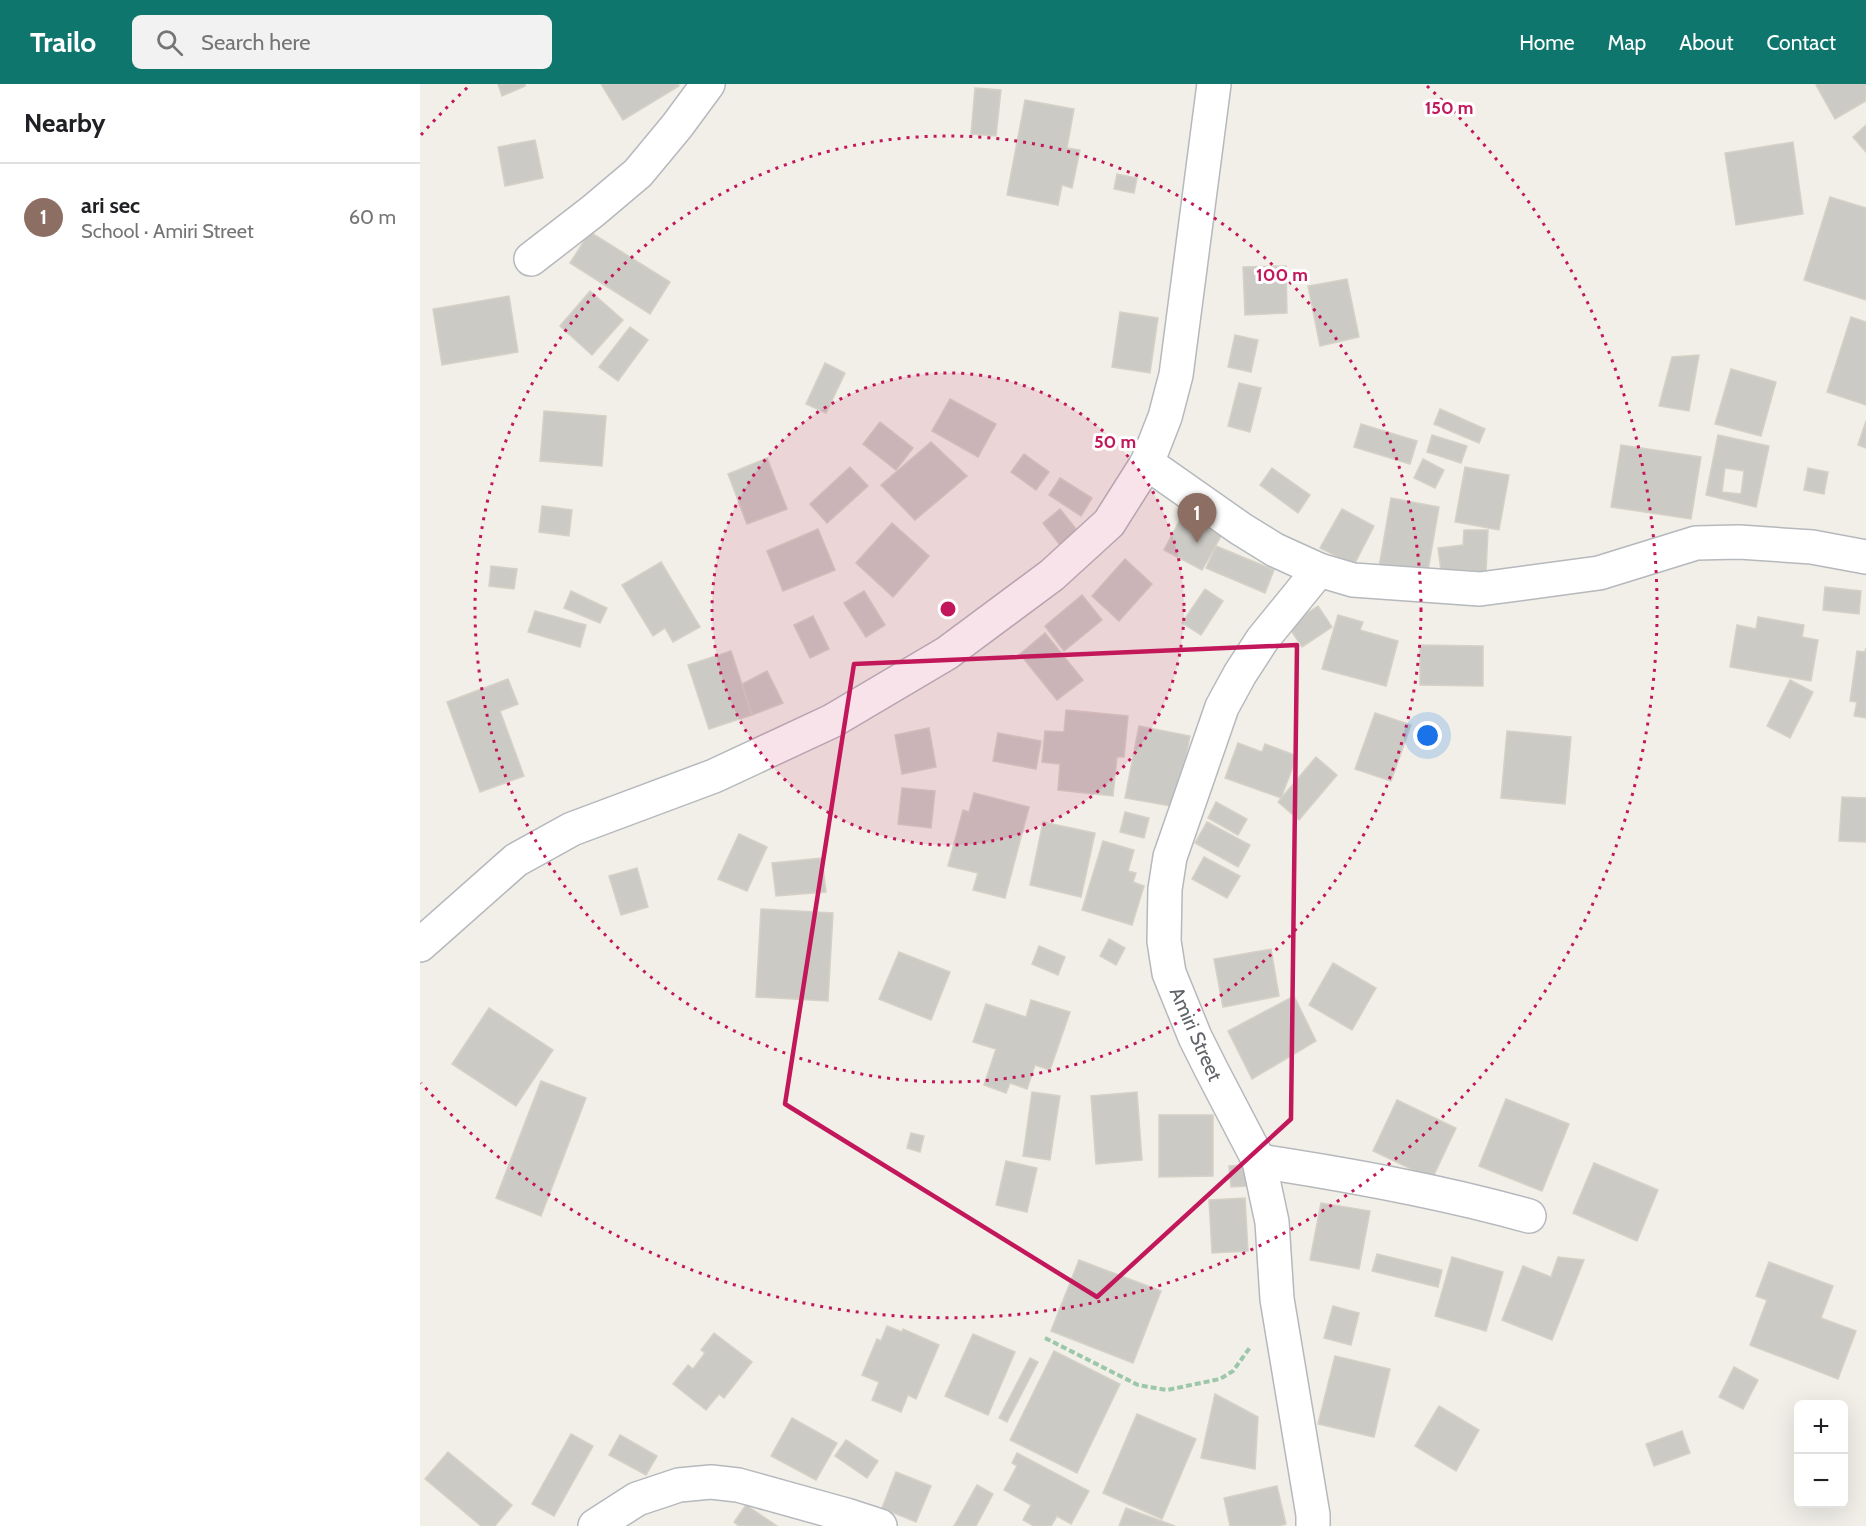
<!DOCTYPE html>
<meta charset="utf-8">
<style>
:root{--surface:#fff;--page:#f2f2f2;--text:#202124;--muted:#757577;--line:#e0e0e0;--accent:#0f766e}
body{margin:0;font-family:Cabin,sans-serif;background:var(--page);color:var(--text)}
.controls{position:absolute;right:18px;bottom:18px;display:grid;overflow:hidden;border-radius:9px;box-shadow:0 6px 24px #0002}
.controls button{width:54px;height:54px;display:grid;place-items:center;padding:0;border:0;border-bottom:2px solid var(--line);background:var(--surface);color:var(--text);font:30px sans-serif}
.you{position:absolute;left:1008px;top:652px;width:21px;height:21px;margin:-15px;border:4px solid #fff;border-radius:50%;background:#1a73e8;box-shadow:0 0 0 9px #1a73e833}
.badge{display:grid;place-items:center;width:39px;height:39px;border-radius:50%;background:var(--accent);color:#fff;font-size:20px;font-weight:700}
.pin{position:absolute;translate:-50% -50px;filter:drop-shadow(0 2px 3px #0008)}
.pin::after{content:'';position:absolute;top:32px;width:21px;height:18px;background:inherit;clip-path:polygon(0 0,100% 0,50% 100%)}
.list{margin:0;padding:0;list-style:none}
h2{display:flex;justify-content:space-between;align-items:center;height:78px;margin:0;padding:0 24px;font-size:26px}
h2 small{font-size:20px;font-weight:400;color:var(--muted)}
.list li{display:grid;grid-template-columns:39px 1fr auto;gap:18px;align-items:center;box-sizing:border-box;height:108px;padding:0 24px;border-top:2px solid var(--line)}
.list b{display:block;font-size:22px;white-space:nowrap}
.list p{margin:0;font-size:20px;white-space:nowrap;color:var(--muted)}
.list em{font-size:20px;font-style:normal;color:var(--muted)}
.icon{flex:none;width:33px;height:33px;fill:none;stroke:currentColor;stroke-width:2;stroke-linecap:round;stroke-linejoin:round}
.map{position:relative;flex:none;width:1446px;height:1442px;overflow:hidden}
header{display:flex;align-items:center;gap:36px;box-sizing:border-box;height:84px;padding:0 30px;background:var(--accent);color:#fff}
header strong{font-size:28px}
nav{display:flex;gap:33px;margin-inline-start:auto;font-size:21px}
.search{width:420px;height:54px;background:var(--page);display:flex;align-items:center;gap:15px;box-sizing:border-box;padding:0 21px;border-radius:9px;color:var(--muted);font-size:22px}
main{display:flex}
aside{flex:1;background:var(--surface)}
.map>svg:first-child{display:block}
.building{fill:#cccac5;stroke:#d6d1c6;stroke-width:1.5;fill-rule:evenodd}
.lines{fill:none;stroke-linecap:round;stroke-linejoin:round}
.minor-casing{stroke:#b5b8bc;stroke-width:36}
.tertiary-casing{stroke:#b5b8bc;stroke-width:36}
.path{stroke:#9cc7a9;stroke-width:4;stroke-dasharray:6 3;stroke-linecap:butt}
.minor{stroke:#fff;stroke-width:33}
.tertiary{stroke:#fff;stroke-width:33}
.marked{fill:none;stroke:#c2185b;stroke-width:4.5;stroke-linejoin:round}
.ring{fill:none;stroke:#c2185b;stroke-width:3;stroke-dasharray:3 6}
.labels{text-anchor:middle;stroke-width:6;stroke-linejoin:round;paint-order:stroke}
.street-label{font-size:20px;fill:#5f6368;stroke:#fff}
.centre{fill:#c2185b;stroke:#fff;stroke-width:3}
.ring-label{font-size:18px;text-anchor:middle;font-weight:bold;fill:#c2185b;stroke:#fff;stroke-width:6;stroke-linejoin:round;paint-order:stroke}
</style>
<header>
<strong>Trailo</strong>
<div class="search"><svg class="icon" aria-label="search" viewBox="0 0 24 24"><circle cx="10" cy="10" r="6"/><path d="M15 15l6 6"/></svg>Search here</div>
<nav><a>Home</a><a>Map</a><a>About</a><a>Contact</a></nav>
</header>
<main>
<aside>
<h2>Nearby<small></small></h2>
<ul class="list">
<li><span class="badge" style="background:#8d6e63">1</span><div><b>ari sec</b><p>School · Amiri Street</p></div><em>60 m</em></li>
</ul>
</aside>
<div class="map">
<svg width="1446" height="1442" viewBox="0 0 1446 1442">
<rect width="100%" height="100%" fill="#f1efe8"/>
<g class="building">
<polygon points="78,0 105,0 105,2 82,12"/>
<polygon points="181,0 258,0 259,2 203,36"/>
<polygon points="1397,0 1446,0 1446,17 1415,35 1396,1"/>
<polygon points="555,4 581,6 576,52 551,50"/>
<polygon points="605,16 654,25 647,64 660,66 652,104 642,101 638,121 587,111"/>
<polygon points="1446,41 1446,68 1433,53"/>
<polygon points="115,56 123,94 85,102 78,63"/>
<polygon points="1373,58 1383,130 1316,141 1305,69"/>
<polygon points="697,90 717,94 714,109 694,105"/>
<polygon points="1410,113 1446,124 1446,216 1384,196"/>
<polygon points="170,148 250,198 230,230 150,179"/>
<polygon points="866,182 867,229 825,231 823,183"/>
<polygon points="927,195 939,253 900,262 888,202"/>
<polygon points="170,207 203,236 172,271 140,242"/>
<polygon points="89,212 98,268 22,281 13,225"/>
<polygon points="700,228 738,234 730,289 692,283"/>
<polygon points="1431,233 1446,238 1446,321 1407,308"/>
<polygon points="210,243 228,256 198,297 179,283"/>
<polygon points="815,251 838,256 831,288 808,283"/>
<polygon points="1279,271 1269,327 1239,322 1252,273"/>
<polygon points="405,279 425,289 406,329 386,320"/>
<polygon points="1311,285 1356,298 1341,352 1295,340"/>
<polygon points="819,299 841,304 830,348 808,342"/>
<polygon points="530,315 576,340 558,373 512,347"/>
<polygon points="1020,325 1065,345 1059,359 1014,340"/>
<polygon points="124,327 186,332 182,382 120,377"/>
<polygon points="1446,337 1446,364 1438,361"/>
<polygon points="460,338 493,364 476,386 443,360"/>
<polygon points="941,340 997,357 990,380 934,363"/>
<polygon points="1012,351 1047,362 1041,379 1007,368"/>
<path d="M1298,351L1349,362L1336,423L1286,411ZM1305,384L1324,387L1321,410L1302,408Z"/>
<polygon points="511,358 547,392 495,436 461,401"/>
<polygon points="1201,361 1281,373 1271,435 1191,423"/>
<polygon points="604,370 629,388 616,406 591,388"/>
<polygon points="347,374 367,425 327,440 308,390"/>
<polygon points="1003,375 1024,386 1015,404 994,394"/>
<polygon points="430,383 448,402 407,439 390,420"/>
<polygon points="1045,383 1089,391 1079,446 1035,438"/>
<polygon points="852,384 890,411 878,429 840,401"/>
<polygon points="1388,384 1408,388 1404,410 1384,406"/>
<polygon points="640,394 672,414 661,432 629,411"/>
<polygon points="971,414 1019,423 1007,492 959,483"/>
<polygon points="122,422 152,426 149,452 119,448"/>
<polygon points="640,425 660,450 643,465 623,439"/>
<polygon points="922,425 954,442 934,481 900,464"/>
<polygon points="763,430 801,452 782,486 744,466"/>
<polygon points="472,439 509,472 473,513 436,479"/>
<polygon points="398,445 415,486 363,507 347,467"/>
<polygon points="1044,446 1068,446 1066,488 1042,486 1021,487 1018,464 1043,461"/>
<polygon points="796,462 854,486 845,509 786,484"/>
<polygon points="705,475 732,500 699,537 672,512"/>
<polygon points="241,478 280,543 253,558 245,544 233,552 202,501"/>
<polygon points="71,482 97,485 94,505 69,502"/>
<polygon points="1405,503 1441,507 1439,530 1403,526"/>
<polygon points="785,505 803,517 781,551 762,539"/>
<polygon points="151,507 187,524 180,539 144,524"/>
<polygon points="444,507 465,541 446,553 424,519"/>
<polygon points="662,511 682,536 644,567 625,542"/>
<polygon points="898,522 912,543 882,563 868,542"/>
<polygon points="115,527 166,541 160,563 108,548"/>
<polygon points="918,531 943,538 940,546 978,557 966,602 902,585"/>
<polygon points="393,532 409,565 390,574 374,541"/>
<polygon points="1338,533 1384,541 1382,553 1398,556 1391,597 1310,583 1317,541 1336,545"/>
<polygon points="625,549 663,596 637,616 600,570"/>
<polygon points="1000,561 1063,562 1063,602 1000,601"/>
<polygon points="1446,564 1446,634 1434,632 1437,618 1430,617 1437,567 1445,568"/>
<polygon points="311,567 332,631 289,645 268,581"/>
<polygon points="347,587 363,619 332,631 322,600"/>
<polygon points="88,595 98,620 80,627 104,692 60,708 27,618"/>
<polygon points="1370,596 1393,608 1370,654 1347,642"/>
<polygon points="646,626 708,632 704,673 697,673 693,712 638,706 640,680 622,678 625,647 644,648"/>
<polygon points="955,629 991,641 971,697 935,685"/>
<polygon points="719,642 770,652 756,723 705,714"/>
<polygon points="509,644 516,683 482,690 475,651"/>
<polygon points="1087,647 1151,653 1145,720 1081,714"/>
<polygon points="578,649 621,657 616,685 573,677"/>
<polygon points="818,659 842,668 845,660 877,672 861,714 805,694"/>
<polygon points="896,673 917,691 879,736 858,718"/>
<polygon points="482,704 515,707 511,744 478,740"/>
<polygon points="554,709 609,723 585,814 553,806 558,789 528,782 543,726 549,728"/>
<polygon points="1422,713 1446,714 1446,758 1419,757"/>
<polygon points="796,718 827,735 818,751 788,734"/>
<polygon points="705,728 729,734 724,754 700,748"/>
<polygon points="623,738 675,749 661,813 610,801"/>
<polygon points="787,738 830,761 818,783 775,759"/>
<polygon points="319,750 347,763 327,807 298,795"/>
<polygon points="683,757 714,766 708,787 716,789 713,798 724,802 712,841 662,826"/>
<polygon points="784,773 820,792 807,814 772,795"/>
<polygon points="402,774 406,808 356,812 352,779"/>
<polygon points="217,784 228,823 201,831 189,792"/>
<polygon points="341,825 413,829 408,917 336,913"/>
<polygon points="689,855 705,864 696,881 680,872"/>
<polygon points="619,862 645,873 638,891 612,880"/>
<polygon points="851,865 859,912 803,923 794,875"/>
<polygon points="479,868 530,888 511,936 459,915"/>
<polygon points="913,879 956,904 932,946 889,921"/>
<polygon points="874,912 896,957 832,995 808,947"/>
<polygon points="611,916 650,928 630,986 615,981 607,1005 590,999 586,1009 564,1001 576,965 553,958 566,920 606,933"/>
<polygon points="69,924 133,966 96,1022 32,980"/>
<polygon points="121,997 166,1014 121,1132 76,1114"/>
<polygon points="612,1008 640,1012 630,1076 603,1072"/>
<polygon points="717,1008 722,1076 676,1080 671,1012"/>
<polygon points="1086,1015 1149,1040 1122,1107 1059,1082"/>
<polygon points="977,1016 1036,1044 1012,1095 953,1067"/>
<polygon points="739,1031 793,1031 793,1092 739,1093"/>
<polygon points="491,1049 504,1052 500,1068 487,1064"/>
<polygon points="586,1077 617,1084 607,1128 576,1121"/>
<polygon points="1174,1079 1238,1106 1217,1157 1153,1129"/>
<polygon points="826,1081 828,1102 811,1103 809,1082"/>
<polygon points="825,1114 828,1167 792,1169 789,1116"/>
<polygon points="901,1119 950,1127 939,1185 890,1176"/>
<polygon points="957,1170 1022,1186 1018,1203 952,1187"/>
<polygon points="1032,1173 1083,1188 1066,1247 1015,1232"/>
<polygon points="1138,1173 1164,1176 1132,1256 1082,1236 1103,1182 1131,1193"/>
<polygon points="659,1176 741,1207 713,1279 631,1247"/>
<polygon points="1349,1178 1413,1202 1401,1234 1436,1247 1418,1295 1330,1261 1347,1216 1336,1212"/>
<polygon points="913,1222 939,1229 931,1261 904,1254"/>
<polygon points="467,1242 482,1248 483,1245 519,1261 496,1315 488,1311 481,1328 452,1316 459,1298 442,1291 457,1255 461,1257"/>
<polygon points="294,1249 332,1278 304,1314 299,1310 286,1326 253,1300 268,1281 273,1285 285,1269 281,1266"/>
<polygon points="553,1250 595,1268 568,1331 525,1312"/>
<polygon points="634,1267 700,1300 657,1389 590,1356"/>
<polygon points="915,1272 970,1285 954,1353 898,1340"/>
<polygon points="610,1274 618,1278 587,1338 579,1334"/>
<polygon points="1314,1283 1338,1296 1323,1325 1299,1313"/>
<polygon points="795,1310 838,1333 835,1385 781,1374"/>
<polygon points="1019,1322 1059,1346 1036,1387 995,1362"/>
<polygon points="717,1330 776,1355 742,1435 683,1409"/>
<polygon points="372,1334 417,1359 396,1396 351,1372"/>
<polygon points="1262,1347 1270,1369 1234,1382 1226,1360"/>
<polygon points="151,1350 173,1362 134,1432 112,1420"/>
<polygon points="200,1351 237,1372 226,1391 189,1371"/>
<polygon points="426,1356 458,1377 447,1394 415,1372"/>
<polygon points="28,1368 92,1421 75,1442 61,1442 5,1395"/>
<polygon points="597,1369 669,1407 651,1440 637,1432 631,1442 614,1442 603,1436 611,1421 584,1406 597,1382 592,1379"/>
<polygon points="476,1388 511,1402 496,1438 462,1424"/>
<polygon points="557,1401 573,1410 556,1442 534,1442"/>
<polygon points="857,1402 866,1440 859,1442 810,1442 804,1414"/>
<polygon points="326,1421 357,1442 319,1442 314,1438"/>
<polygon points="706,1424 755,1442 699,1442"/>
</g>
<g class="lines">
<g class="minor-casing">
<g id="minor">
<polyline points="111,175 173,127 218,89 257,42 288,0"/>
<polyline points="727,379 821,445 855,466 899,486 933,496 1060,505 1179,489 1276,459 1319,458 1392,463 1446,473"/>
<path d="M839,1077C930,1091 1020,1107 1109,1132"/>
<polyline points="175,1442 217,1415 259,1401 291,1398 318,1401 426,1431 460,1442"/>
<polyline points="893,1442 893,1431 857,1215 852,1138 839,1077 792,987 775,953 749,889 744,857 745,805 750,773 802,623 820,590 842,556 899,486"/>
</g>
</g>
<g class="tertiary-casing">
<polyline id="tertiary" points="0,861 96,776 152,745 294,692 412,637 527,569 632,491 689,439 727,379 745,333 756,291 794,0"/>
</g>
<polyline class="path" points="625,1254 718,1301 747,1306 800,1295 813,1287 831,1262"/>
<use href="#minor" class="minor"/>
<use href="#tertiary" class="tertiary"/>
</g>
<path class="marked" d="M877,561L871,1035L677,1213L365,1020L434,580Z"/>
<circle cx="528" cy="525" r="236" fill="#c2185b" fill-opacity=".12"/>
<g class="ring">
<circle cx="528" cy="525" r="236"/>
<circle cx="528" cy="525" r="473"/>
<path d="M1 51A709 709 0 0 1 49 2M1007 2A709 709 0 1 1 1 999"/>
</g>
<g class="labels">
<g class="street-label">
<text transform="translate(776 950) rotate(66)" y="7">Amiri Street</text>
</g>
</g>
<circle cx="528" cy="525" r="9" class="centre"/>
<g class="ring-label">
<text x="1029" y="30">150 m</text>
<text x="862" y="197">100 m</text>
<text x="695" y="364">50 m</text>
</g>
</svg>
<div class="controls">
<button>+</button>
<button>−</button>
</div>
<div class="you"></div>
<div class="pin badge" style="left:777px;top:459px;background:#8d6e63">1</div>
</div>
</main>
